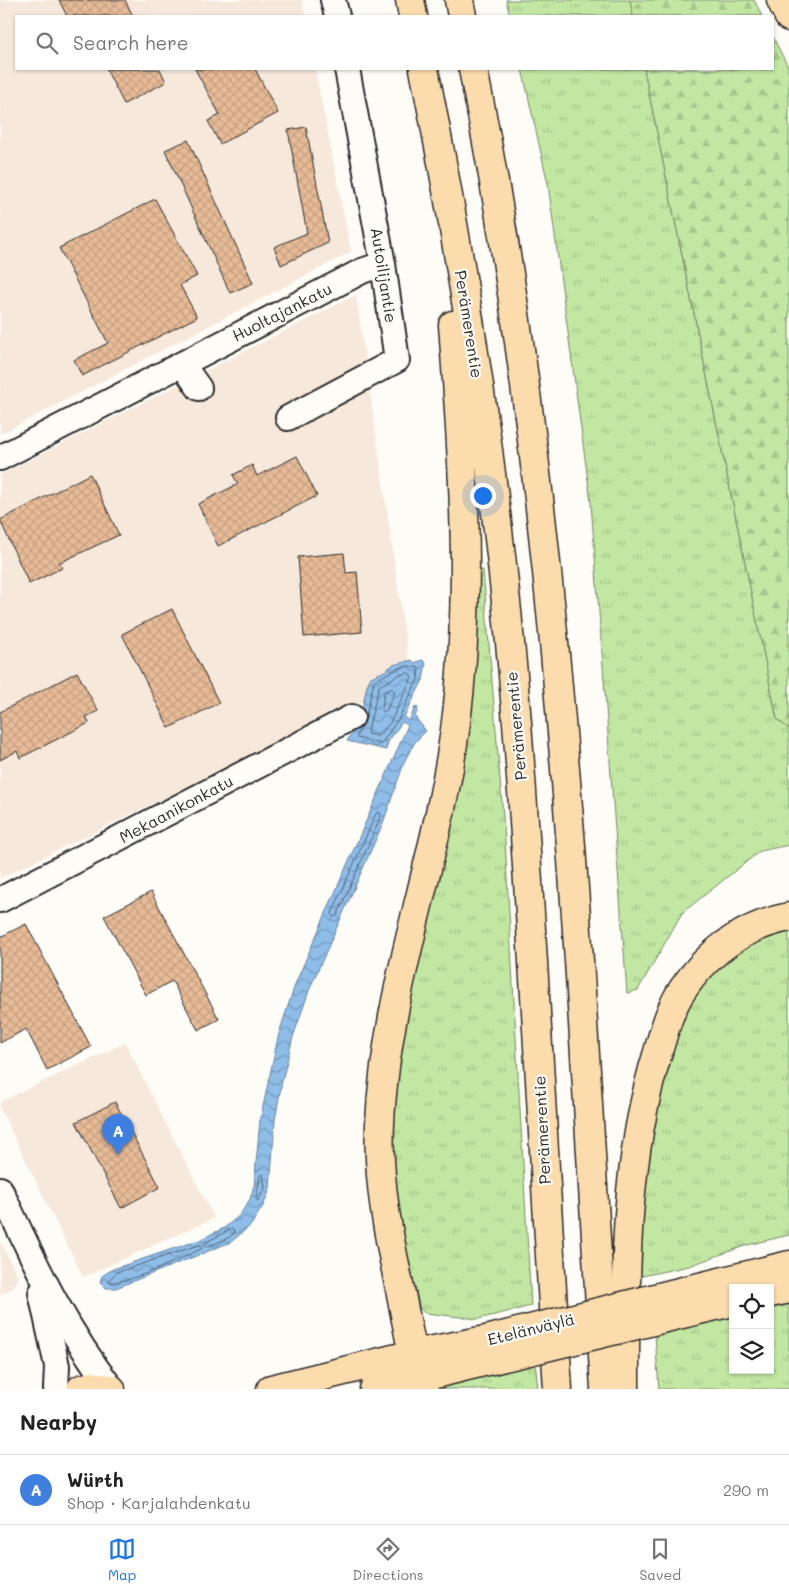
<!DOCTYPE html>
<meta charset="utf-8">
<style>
:root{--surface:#fff;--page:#f6f6f6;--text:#222;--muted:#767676;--line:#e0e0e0;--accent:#1a73e8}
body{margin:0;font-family:Mali,sans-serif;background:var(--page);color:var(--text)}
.controls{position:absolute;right:15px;bottom:15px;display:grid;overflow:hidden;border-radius:0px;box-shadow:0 1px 4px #0004}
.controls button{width:45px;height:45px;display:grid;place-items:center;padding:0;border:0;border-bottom:1px solid var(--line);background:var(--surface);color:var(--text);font:25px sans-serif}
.you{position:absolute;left:482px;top:495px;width:18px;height:18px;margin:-12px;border:4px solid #fff;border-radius:50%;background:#1a73e8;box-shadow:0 0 0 8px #1a73e833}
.badge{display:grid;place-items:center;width:32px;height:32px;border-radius:50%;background:var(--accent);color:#fff;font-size:16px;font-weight:700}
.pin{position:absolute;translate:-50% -41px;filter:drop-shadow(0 1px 2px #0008)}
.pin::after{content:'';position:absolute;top:26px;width:18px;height:15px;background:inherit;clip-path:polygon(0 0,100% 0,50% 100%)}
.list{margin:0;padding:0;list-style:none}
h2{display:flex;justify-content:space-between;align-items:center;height:65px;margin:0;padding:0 20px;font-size:21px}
h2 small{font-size:16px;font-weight:400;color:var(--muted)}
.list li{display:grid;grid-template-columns:32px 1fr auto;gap:15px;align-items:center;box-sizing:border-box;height:70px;padding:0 20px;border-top:1px solid var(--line)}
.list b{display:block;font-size:19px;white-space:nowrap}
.list p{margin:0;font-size:16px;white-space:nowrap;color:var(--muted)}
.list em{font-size:16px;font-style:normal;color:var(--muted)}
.icon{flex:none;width:28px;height:28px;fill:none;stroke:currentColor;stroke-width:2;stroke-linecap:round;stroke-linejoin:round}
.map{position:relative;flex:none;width:789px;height:1389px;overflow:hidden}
.search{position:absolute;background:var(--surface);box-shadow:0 1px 4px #0004;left:15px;right:15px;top:15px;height:55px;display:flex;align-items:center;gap:12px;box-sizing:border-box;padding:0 18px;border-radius:0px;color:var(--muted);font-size:19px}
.sheet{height:135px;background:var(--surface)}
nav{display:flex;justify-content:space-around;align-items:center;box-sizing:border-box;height:70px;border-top:1px solid var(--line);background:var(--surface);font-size:14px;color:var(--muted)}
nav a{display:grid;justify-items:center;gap:2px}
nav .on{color:var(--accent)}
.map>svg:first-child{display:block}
.built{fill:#f6e8da}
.grass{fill:url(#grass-tufts);stroke:#768966}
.forest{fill:url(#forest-firs);stroke:#768966}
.water{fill:url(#water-waves);stroke:#66839d}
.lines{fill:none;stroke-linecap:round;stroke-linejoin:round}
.shore{stroke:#536577;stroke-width:1}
.building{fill:url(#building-cross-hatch);stroke:#2b2b2b}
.minor-casing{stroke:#2b2b2b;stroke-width:28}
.major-casing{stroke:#2b2b2b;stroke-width:31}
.highway-casing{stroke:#2b2b2b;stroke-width:31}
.minor{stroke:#fdfcf7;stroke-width:24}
.major{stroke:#fcdcac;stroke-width:28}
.highway{stroke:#fcdcac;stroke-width:28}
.major-bridge-casing{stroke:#2b2b2b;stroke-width:31;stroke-linecap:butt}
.major-bridge{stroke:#fcdcac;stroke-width:28}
.labels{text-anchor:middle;stroke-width:4.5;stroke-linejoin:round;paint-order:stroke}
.street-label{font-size:16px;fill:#2b2b2b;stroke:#fdfcf7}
</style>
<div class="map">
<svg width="789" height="1389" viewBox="0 0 789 1389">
<defs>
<pattern id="grass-tufts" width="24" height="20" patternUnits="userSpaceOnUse" patternTransform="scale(1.25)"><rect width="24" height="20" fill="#c1e7a2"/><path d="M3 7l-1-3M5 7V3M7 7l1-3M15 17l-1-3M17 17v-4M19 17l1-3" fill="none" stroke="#a6c68c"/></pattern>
<pattern id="forest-firs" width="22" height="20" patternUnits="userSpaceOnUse" patternTransform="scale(1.25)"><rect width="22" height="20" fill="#c1e7a2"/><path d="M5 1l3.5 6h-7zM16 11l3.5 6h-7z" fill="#a6c68c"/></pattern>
<pattern id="water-waves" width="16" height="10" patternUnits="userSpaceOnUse" patternTransform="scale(1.25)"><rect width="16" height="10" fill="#8ebde9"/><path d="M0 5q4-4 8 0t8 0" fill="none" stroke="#749abd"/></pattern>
<pattern id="building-cross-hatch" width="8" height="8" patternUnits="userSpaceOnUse" patternTransform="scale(1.25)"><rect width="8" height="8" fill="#e7bb97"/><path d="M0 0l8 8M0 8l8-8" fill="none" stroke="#c6a182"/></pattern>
</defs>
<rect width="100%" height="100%" fill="#fdfcf7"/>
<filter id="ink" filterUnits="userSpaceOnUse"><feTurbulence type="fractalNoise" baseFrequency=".02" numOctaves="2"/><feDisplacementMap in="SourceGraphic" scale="10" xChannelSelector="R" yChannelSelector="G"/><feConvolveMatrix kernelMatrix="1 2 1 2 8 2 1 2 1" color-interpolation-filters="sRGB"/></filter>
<g filter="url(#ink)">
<g class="built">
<polygon points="0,0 302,0 305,16 16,16 16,69 315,69 351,252 0,434"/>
<polygon points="356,295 411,678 0,878 0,475"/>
<polygon points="125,1043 214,1218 83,1277 0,1108 0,1102"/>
<polygon points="0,1242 18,1276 13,1288 0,1294"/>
</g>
<g class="grass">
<polygon points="506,0 630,0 633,16 510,16"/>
<polygon points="522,69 644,69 777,719 789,729 789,845 760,851 682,913 638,990 627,993 591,503 548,184"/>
<path d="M476,570H483L505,841L531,1306L478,1319L425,1313L420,1309C411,1266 399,1223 394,1178C391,1148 393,1118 395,1087Z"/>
<path d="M789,931V1235L747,1245L689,1266L637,1277C647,1166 647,957 789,931Z"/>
<polygon points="789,1304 789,1389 659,1389 655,1335 733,1317 733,1370 770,1370 770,1309"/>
<polygon points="535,1361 538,1389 442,1389 448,1381"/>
</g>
<g class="forest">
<polygon points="630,0 754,0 762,16 633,16"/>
<polygon points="773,37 789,69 789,729 777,719 644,69 773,69"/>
</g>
<polygon class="water" points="412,660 414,663 423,660 426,663 423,680 404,717 409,721 415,707 418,708 415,717 426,731 415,742 405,760 383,823 310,988 293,1037 282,1081 275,1120 270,1189 263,1206 251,1225 231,1242 116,1288 106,1288 100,1282 102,1276 113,1269 199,1240 224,1228 240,1215 250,1199 254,1186 260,1120 279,1033 296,982 408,725 402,722 388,742 386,750 347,741 360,719 367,685 371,677 385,671 393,665"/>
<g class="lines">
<g class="shore">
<polygon points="409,666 419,668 418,679 399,718 381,744 357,738 357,735 365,720 374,681 396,669"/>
<polygon points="409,673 412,677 390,723 378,736 367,734 379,686 399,675"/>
<polygon points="392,689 395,692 386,711 383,712 382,710 384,692"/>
<polygon points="379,812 381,815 379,821 337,916 333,917 332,913 376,814"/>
<polygon points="263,1174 265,1188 258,1201 256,1198 260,1176"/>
<polygon points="232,1229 235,1232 228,1238 207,1247 204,1246 205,1243"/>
<path d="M199,1245L202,1246L201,1249C184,1257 122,1288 108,1281L116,1273Z"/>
</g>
</g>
<g class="building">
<polygon points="59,0 125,0 133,16 67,16"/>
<polygon points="106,69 160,69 166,82 124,104"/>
<polygon points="195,69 255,69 278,113 220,144 208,121 220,115"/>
<polygon points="306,127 328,243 281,265 274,247 307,233 288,130"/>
<polygon points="188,140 253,283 230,293 165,150"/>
<polygon points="155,199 197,276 180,285 197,317 82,376 74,360 108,343 59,248"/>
<polygon points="297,456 317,496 218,546 198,504 238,484 233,475 252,465 257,476"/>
<polygon points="90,474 119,535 59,563 62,568 29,584 0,520"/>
<polygon points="344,553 346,573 357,572 362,632 304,637 298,557"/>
<polygon points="172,609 219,703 169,728 122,634"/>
<polygon points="77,672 98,711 86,717 89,723 20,758 17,751 0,760 0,712"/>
<polygon points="151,892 219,1019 198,1030 172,981 146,995 104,916"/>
<polygon points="26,924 91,1047 47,1070 26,1029 0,1043 0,937"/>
<polygon points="115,1102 160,1187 121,1208 76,1122"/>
</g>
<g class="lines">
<g class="minor-casing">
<g id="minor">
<polyline points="333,0 337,16"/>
<polyline points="182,364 199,388"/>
<polyline points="288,418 397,360 383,264 347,69"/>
<polyline points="0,458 362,271 383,264"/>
<polyline points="0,900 352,717"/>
<path d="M0,1189C33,1259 64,1328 112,1389"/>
<polyline points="41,1293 57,1366 56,1389"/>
</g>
</g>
<g class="major-casing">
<g id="major">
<polyline points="781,0 789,17"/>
<polyline points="691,1289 789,1265"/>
<polyline points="770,1293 789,1289"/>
<polyline points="695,1311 733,1302"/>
<polyline points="81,1389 91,1386 111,1389"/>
<polyline points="271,1389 413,1354 486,1340"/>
<polyline points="374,1389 492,1360"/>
</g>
</g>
<g class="highway-casing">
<g id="highway">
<polyline points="410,0 413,16"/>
<polyline points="459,0 462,16"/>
<path d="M424,69C467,284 500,503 517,723C534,944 544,1167 558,1389"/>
<path d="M473,69C560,503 578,948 605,1389"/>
<path d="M423,1389C413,1358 407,1326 401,1294C389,1238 377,1181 380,1123C386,989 437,862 455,730C473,596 463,459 453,325"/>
<path d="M625,1389C625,1277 624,1160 658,1052C664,1031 670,1008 683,989C709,951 744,926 789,917"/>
</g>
</g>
<use href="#minor" class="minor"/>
<use href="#major" class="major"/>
<use href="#highway" class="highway"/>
<g class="major-bridge-casing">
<g id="major-bridge">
<polyline points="486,1340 691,1289"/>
<polyline points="492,1360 695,1311"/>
</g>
</g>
<use href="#major-bridge" class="major-bridge"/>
</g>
</g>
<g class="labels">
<g class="street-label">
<text transform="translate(384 275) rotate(81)" y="6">Autoilijantie</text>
<text transform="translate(282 312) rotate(-27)" y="6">Huoltajankatu</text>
<text transform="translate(469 324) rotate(81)" y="6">Perämerentie</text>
<text transform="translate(516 726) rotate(-95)" y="6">Perämerentie</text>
<text transform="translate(176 809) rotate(-28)" y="6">Mekaanikonkatu</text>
<text transform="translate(542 1130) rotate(-93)" y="6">Perämerentie</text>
<text transform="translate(531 1329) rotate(-14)" y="6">Etelänväylä</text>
</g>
</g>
</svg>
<div class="controls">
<button><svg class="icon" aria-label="locate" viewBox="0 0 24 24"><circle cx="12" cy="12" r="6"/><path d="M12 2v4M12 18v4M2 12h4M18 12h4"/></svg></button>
<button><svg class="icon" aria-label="layers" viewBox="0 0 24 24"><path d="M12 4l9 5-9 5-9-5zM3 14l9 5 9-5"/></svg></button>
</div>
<div class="you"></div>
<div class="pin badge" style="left:118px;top:1155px;background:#3f7fe0">A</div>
<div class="search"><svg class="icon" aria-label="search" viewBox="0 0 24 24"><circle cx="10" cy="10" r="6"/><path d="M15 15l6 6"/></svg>Search here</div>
</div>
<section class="sheet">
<h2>Nearby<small></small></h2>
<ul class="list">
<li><span class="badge" style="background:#3f7fe0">A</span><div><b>Würth</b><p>Shop · Karjalahdenkatu</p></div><em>290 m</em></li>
</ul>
</section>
<nav>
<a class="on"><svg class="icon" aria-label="map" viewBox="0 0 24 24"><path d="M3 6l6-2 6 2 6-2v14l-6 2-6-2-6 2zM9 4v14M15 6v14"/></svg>Map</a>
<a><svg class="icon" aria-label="directions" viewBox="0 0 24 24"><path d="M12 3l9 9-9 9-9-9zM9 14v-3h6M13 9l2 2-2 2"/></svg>Directions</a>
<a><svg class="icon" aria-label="saved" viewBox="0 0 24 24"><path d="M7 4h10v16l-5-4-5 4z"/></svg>Saved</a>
</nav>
